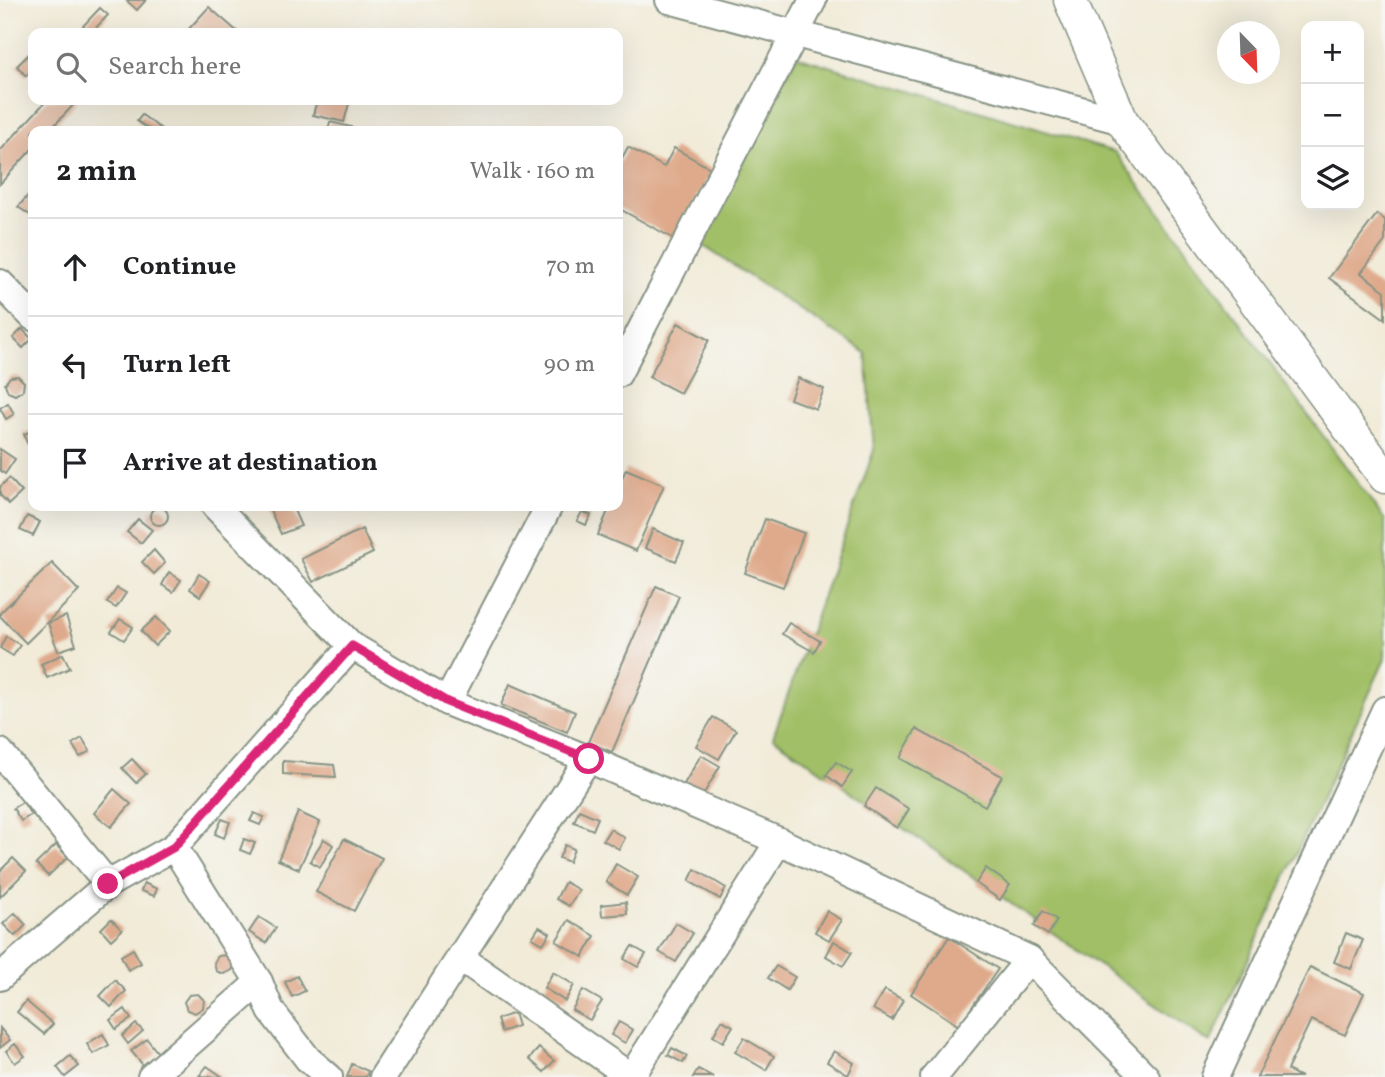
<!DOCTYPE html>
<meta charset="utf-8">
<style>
:root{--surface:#fff;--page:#f6f6f6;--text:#202124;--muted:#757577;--line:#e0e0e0}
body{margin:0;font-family:Vollkorn,serif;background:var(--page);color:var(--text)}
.controls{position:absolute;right:21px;top:21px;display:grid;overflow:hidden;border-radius:14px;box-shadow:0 7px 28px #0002}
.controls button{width:63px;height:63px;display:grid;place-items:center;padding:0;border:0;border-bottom:2px solid var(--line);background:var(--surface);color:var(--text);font:35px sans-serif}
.compass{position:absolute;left:1217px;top:21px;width:63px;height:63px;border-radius:50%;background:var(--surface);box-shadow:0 7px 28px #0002;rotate:157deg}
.stop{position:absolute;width:21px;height:21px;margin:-16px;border:5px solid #db2777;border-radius:50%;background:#fff}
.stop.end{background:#db2777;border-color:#fff;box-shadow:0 2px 7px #0008}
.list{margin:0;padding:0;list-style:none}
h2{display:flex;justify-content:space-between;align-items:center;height:91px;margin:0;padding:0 28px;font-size:30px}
h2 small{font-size:23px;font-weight:400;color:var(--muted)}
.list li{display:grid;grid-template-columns:46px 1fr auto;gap:21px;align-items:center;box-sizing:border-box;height:98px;padding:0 28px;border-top:2px solid var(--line)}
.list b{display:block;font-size:26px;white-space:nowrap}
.list em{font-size:23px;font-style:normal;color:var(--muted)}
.icon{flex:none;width:38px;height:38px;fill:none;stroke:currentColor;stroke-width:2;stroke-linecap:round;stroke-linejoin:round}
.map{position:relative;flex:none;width:1385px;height:1077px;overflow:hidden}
.search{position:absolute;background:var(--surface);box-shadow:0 7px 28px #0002;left:28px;top:28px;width:595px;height:77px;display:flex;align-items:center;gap:18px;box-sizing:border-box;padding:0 24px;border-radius:14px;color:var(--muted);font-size:26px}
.panel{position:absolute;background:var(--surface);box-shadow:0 7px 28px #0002;left:28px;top:126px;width:595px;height:385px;border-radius:14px}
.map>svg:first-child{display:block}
.green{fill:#a1bf66;stroke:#607e4d;stroke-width:2}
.building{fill:#dfaa8c}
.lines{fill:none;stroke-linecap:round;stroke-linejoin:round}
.minor-casing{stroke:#889486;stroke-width:30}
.tertiary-casing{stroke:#889486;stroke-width:35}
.minor{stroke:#fff;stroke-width:26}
.tertiary{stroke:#fff;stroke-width:32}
.route{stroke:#db2777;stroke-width:9}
</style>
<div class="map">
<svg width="1385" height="1077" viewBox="0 0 1385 1077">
<rect width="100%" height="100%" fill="#f6f6f2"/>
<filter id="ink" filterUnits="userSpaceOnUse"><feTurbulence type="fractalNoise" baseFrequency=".0143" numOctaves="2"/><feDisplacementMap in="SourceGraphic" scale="14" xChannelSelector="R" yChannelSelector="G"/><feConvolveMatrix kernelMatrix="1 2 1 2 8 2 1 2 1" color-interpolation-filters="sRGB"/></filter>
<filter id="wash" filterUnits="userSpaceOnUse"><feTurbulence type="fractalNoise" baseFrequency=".00686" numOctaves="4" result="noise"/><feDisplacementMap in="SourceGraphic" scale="28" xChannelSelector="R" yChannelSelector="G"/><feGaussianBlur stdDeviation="1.57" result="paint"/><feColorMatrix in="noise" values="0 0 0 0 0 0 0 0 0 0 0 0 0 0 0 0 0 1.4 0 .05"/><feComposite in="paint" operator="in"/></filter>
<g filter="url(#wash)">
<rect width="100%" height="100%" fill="#f1ebd8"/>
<polygon class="green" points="796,56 1115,152 1385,520 1385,659 1210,1043 773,737 874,450 866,353 699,243"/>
<g id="blocks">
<g class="building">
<polygon points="126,0 146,0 137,10"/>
<polygon points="209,7 239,33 185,33"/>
<polygon points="100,8 108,15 91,33 83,26"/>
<polygon points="33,50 33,69 26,76 17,66"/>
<polygon points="47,100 78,100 49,131 33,131 33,148 0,184 0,151"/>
<polygon points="317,100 350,100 344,122 313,115"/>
<polygon points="142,115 164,131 152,131 137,121"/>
<polygon points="330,122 351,127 350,131 328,131"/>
<polygon points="628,147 664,167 674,148 713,170 674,239 618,208 618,165"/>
<polygon points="31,192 33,194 33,211 30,215 18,207"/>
<polygon points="1377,214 1385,220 1385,241 1361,273 1385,291 1385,319 1329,278"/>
<polygon points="678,323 709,340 680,393 649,377"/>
<polygon points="22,329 32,339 23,348 13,338"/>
<polygon points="18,376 24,382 23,390 15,395 8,392 5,384 10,377"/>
<polygon points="798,378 824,389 816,409 790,399"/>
<polygon points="8,403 14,414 6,419 0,408"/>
<polygon points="33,431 33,440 27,443 24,434"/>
<polygon points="0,449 15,459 5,474 0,470"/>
<polygon points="626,469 664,485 636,551 598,535 610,506 618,506 618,488"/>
<polygon points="9,478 22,492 9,504 0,495 0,487"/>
<polygon points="268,506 292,506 301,526 281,534"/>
<circle cx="159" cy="516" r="9"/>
<polygon points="582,512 591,515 586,525 577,521"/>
<polygon points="27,516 40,522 33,536 20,530"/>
<polygon points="138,519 152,530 141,543 127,532"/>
<polygon points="765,519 804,533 783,587 745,573"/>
<polygon points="362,529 373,553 313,582 301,559"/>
<polygon points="653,529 684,543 676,561 645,548"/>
<polygon points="154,550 165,563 154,574 142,562"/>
<polygon points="52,563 79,591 26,643 0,616 0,613"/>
<polygon points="169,572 181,580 173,592 162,585"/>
<polygon points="199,574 210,581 200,596 190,589"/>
<polygon points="656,586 679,596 612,752 588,742"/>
<polygon points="117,588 126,593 116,608 107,603"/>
<polygon points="66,616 76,645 58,651 48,623"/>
<polygon points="156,617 170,631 155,646 141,631"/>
<polygon points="120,619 133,627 124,640 111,632"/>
<polygon points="789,623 820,641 814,652 782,634"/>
<polygon points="6,636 20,645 13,656 0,648"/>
<polygon points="63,654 70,668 47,678 41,664"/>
<polygon points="510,684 575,712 567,732 501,705"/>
<polygon points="713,717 736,730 719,759 696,746"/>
<polygon points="916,729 1002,776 985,806 900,758"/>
<polygon points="82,738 90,751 80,757 72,744"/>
<polygon points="701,755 720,766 699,802 680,791"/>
<polygon points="132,759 146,774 136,783 122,768"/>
<polygon points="283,761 334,765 336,777 283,774"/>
<polygon points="836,762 852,772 842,787 826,775"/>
<polygon points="876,788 909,809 897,828 864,806"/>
<polygon points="114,789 131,804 111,827 94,813"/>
<polygon points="23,802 31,815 21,821 13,808"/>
<polygon points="579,810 598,818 593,830 574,822"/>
<polygon points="298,812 320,822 299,869 278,860"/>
<polygon points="254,813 264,817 260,825 250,821"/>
<polygon points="222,819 230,822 224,838 215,834"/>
<polygon points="610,829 625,838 619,849 603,840"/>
<polygon points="244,839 255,843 250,854 240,850"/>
<polygon points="324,839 333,845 320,867 310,861"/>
<polygon points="344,839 382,858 354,911 316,892"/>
<polygon points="56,845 68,857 48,876 36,864"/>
<polygon points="565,845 574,849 569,862 559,858"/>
<polygon points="13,858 26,871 0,897 0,871"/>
<polygon points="616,864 638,877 627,895 606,882"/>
<polygon points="986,868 1010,885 1000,900 976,883"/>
<polygon points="695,869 726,888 720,899 689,881"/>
<polygon points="565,882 579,890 569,906 556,899"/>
<polygon points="144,883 157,889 154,896 141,891"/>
<polygon points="626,902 627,914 602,916 601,905"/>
<polygon points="827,911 842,920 829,940 815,932"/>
<polygon points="1043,911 1057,920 1048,935 1034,926"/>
<polygon points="15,913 26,925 15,936 3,924"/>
<polygon points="259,917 276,928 266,943 249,932"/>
<polygon points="111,919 122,930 111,940 101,929"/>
<polygon points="569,920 595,936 583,957 556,941"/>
<polygon points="676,923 693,933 676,962 659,952"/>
<polygon points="539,927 550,933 543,944 532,938"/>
<polygon points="1346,933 1363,940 1351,969 1334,962"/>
<polygon points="949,937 998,969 959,1026 911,994"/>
<polygon points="834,941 852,952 843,966 826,956"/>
<polygon points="632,946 646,954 638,967 624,959"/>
<polygon points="133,949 141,963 128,970 121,956"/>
<polygon points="227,955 233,961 232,970 224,974 216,971 214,963 218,956"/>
<polygon points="776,966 795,977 787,990 768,978"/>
<polygon points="1310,967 1364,993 1345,1035 1311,1020 1287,1070 1301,1077 1257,1077"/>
<polygon points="553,972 574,985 565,1001 544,988"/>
<polygon points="297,976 305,991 292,997 285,982"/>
<polygon points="115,980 126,991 111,1007 100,996"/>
<polygon points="583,990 602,1001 590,1020 572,1010"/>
<polygon points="885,990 903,1000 892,1020 873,1009"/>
<polygon points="198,994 204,1000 203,1008 195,1013 187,1010 184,1002 189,995"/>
<polygon points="26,1001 53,1024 44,1034 17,1012"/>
<polygon points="125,1009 131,1019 116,1029 110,1020"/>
<polygon points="514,1013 518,1026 501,1032 497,1019"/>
<polygon points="722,1020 733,1026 723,1042 713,1036"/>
<polygon points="619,1022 633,1030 625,1043 611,1035"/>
<polygon points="136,1024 143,1031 128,1044 122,1036"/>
<polygon points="0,1028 10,1040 0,1048"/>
<polygon points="103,1034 109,1045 93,1054 87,1044"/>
<polygon points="744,1038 774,1056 766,1070 735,1052"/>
<polygon points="147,1039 158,1053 143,1065 131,1051"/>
<polygon points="15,1044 25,1056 15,1063 6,1051"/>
<polygon points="539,1048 554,1061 544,1072 529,1059"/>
<polygon points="672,1048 687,1056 683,1063 668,1055"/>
<polygon points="834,1051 854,1063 848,1075 827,1062"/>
<polygon points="70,1056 79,1066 65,1077 57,1067"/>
<polygon points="352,1064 368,1071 366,1077 347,1077"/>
<polygon points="207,1066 223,1077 199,1076"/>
<polygon points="698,1069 713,1077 693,1077"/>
</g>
</g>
</g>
<g filter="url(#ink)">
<use href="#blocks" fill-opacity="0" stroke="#889486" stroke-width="2"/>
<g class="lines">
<g class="minor-casing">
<g id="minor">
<polyline points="669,0 1122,121"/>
<polyline points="0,283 33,317"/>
<polyline points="618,374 813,0"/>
<polyline points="215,506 352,646 447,702 588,759 779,841 1029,959 1146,1077"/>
<polyline points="447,702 549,506"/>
<polyline points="0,752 108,884"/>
<polyline points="174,847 259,982 271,1011 308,1059 329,1077"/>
<polyline points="461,958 631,1077 779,841"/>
<polyline points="0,977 108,884 174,847 352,646"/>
<polyline points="151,1077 259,982"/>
<polyline points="383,1077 588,759"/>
<polyline points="934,1077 1029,959"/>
<polyline points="1215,1077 1385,710"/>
</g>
</g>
<g class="tertiary-casing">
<polyline id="tertiary" points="1070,0 1122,121 1385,477"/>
</g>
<use href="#minor" class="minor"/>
<use href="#tertiary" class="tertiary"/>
</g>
</g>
<g class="lines" filter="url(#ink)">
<polyline class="route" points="108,884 174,847 352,646 447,702 589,759"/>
</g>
</svg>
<div class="controls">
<button>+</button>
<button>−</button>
<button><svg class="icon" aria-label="layers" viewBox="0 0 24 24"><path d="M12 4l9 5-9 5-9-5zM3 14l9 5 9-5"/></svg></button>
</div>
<svg class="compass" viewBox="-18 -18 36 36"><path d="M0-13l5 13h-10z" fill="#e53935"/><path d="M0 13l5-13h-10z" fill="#757577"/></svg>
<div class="stop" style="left:589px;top:759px"></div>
<div class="stop end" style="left:108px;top:884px"></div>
<div class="search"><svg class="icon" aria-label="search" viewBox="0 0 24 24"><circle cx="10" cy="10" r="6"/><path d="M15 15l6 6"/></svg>Search here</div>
<section class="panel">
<h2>2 min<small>Walk · 160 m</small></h2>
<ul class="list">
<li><svg class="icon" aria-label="ahead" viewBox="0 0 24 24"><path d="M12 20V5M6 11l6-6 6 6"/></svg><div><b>Continue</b></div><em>70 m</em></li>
<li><svg class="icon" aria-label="left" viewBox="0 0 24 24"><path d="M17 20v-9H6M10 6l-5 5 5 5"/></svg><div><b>Turn left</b></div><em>90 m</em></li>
<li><svg class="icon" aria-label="arrive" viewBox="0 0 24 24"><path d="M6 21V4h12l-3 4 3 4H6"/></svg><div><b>Arrive at destination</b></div></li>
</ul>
</section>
</div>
